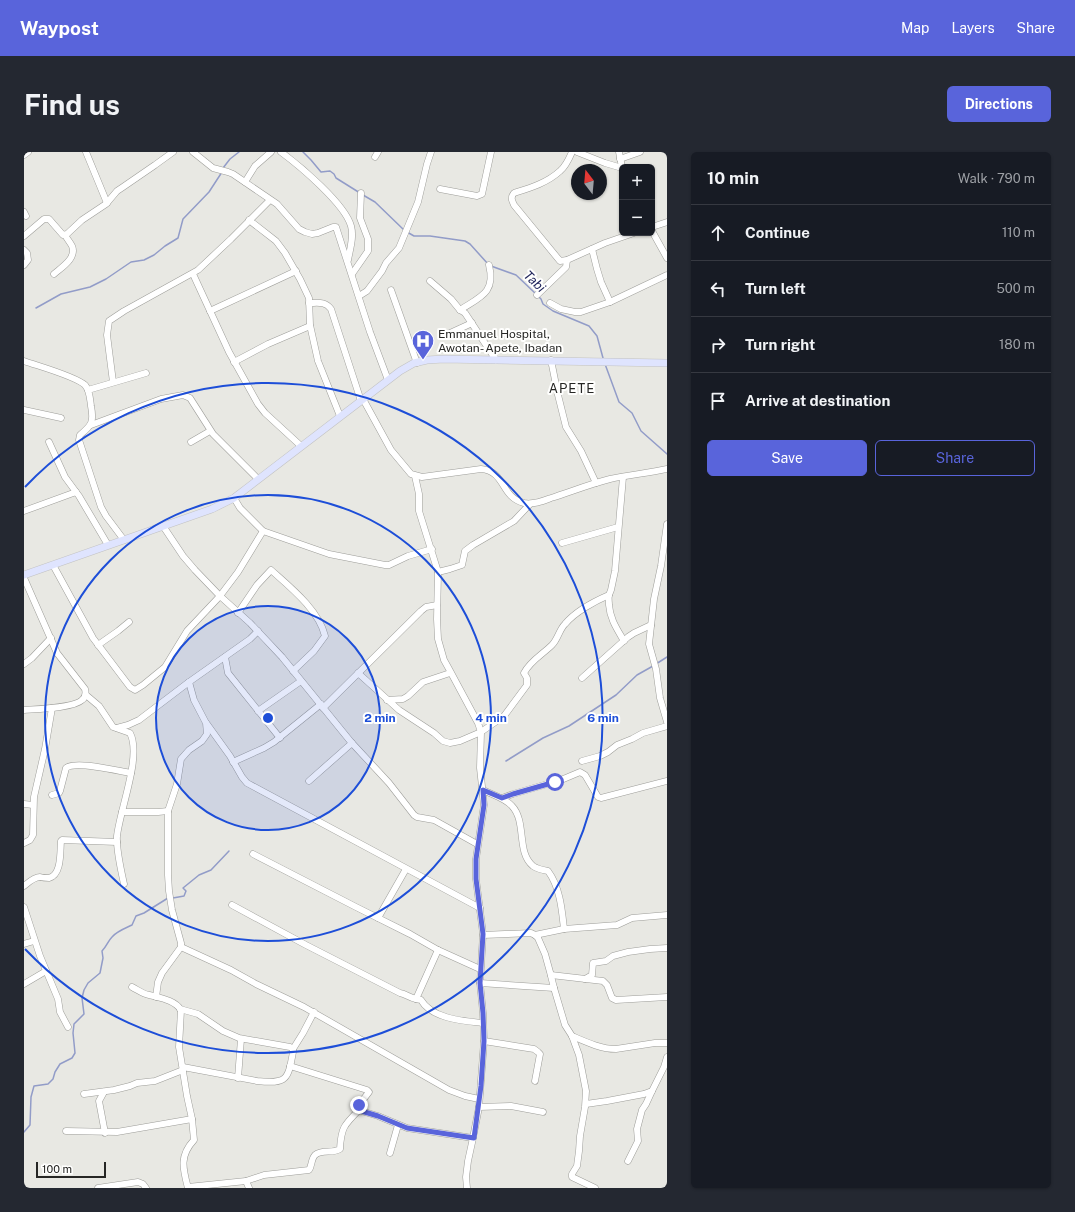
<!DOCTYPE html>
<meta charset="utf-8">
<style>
:root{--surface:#171b24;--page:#242831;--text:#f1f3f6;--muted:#9ea1a6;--line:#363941;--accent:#5964db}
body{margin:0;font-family:"Public Sans",sans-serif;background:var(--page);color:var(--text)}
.controls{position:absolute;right:12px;top:12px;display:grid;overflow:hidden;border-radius:6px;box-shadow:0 1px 3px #0004}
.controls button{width:36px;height:36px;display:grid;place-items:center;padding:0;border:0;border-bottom:1px solid var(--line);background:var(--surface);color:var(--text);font:20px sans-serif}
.compass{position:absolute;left:547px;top:12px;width:36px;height:36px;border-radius:50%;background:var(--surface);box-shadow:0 1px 3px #0004;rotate:344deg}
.scale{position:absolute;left:12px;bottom:10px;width:70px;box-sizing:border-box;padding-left:4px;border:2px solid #262624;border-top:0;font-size:11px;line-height:14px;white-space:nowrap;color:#262624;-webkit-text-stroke:3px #fffffe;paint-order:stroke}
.stop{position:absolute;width:12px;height:12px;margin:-9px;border:3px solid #5964db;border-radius:50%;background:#fff}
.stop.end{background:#5964db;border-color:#fff;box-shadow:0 1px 4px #0008}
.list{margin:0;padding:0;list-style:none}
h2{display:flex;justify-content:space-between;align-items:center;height:52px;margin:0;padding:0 16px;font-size:17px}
h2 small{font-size:13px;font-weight:400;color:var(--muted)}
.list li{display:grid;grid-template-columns:26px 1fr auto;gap:12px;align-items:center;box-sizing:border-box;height:56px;padding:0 16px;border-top:1px solid var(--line)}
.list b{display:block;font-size:15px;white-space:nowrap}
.list em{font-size:13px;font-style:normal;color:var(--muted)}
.actions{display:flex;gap:8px;padding:12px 16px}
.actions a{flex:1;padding:9px 0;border:1px solid var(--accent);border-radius:6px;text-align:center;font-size:14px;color:var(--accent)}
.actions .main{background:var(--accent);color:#fff}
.icon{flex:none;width:22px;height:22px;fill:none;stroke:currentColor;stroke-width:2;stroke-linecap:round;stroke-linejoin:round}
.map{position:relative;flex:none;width:643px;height:1036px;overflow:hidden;border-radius:6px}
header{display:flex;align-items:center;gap:24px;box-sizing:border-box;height:56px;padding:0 20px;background:var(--accent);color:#fff}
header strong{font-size:19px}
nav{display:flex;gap:22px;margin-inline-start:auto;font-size:14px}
.intro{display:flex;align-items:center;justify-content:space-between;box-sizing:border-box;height:96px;padding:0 24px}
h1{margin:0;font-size:28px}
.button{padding:10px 18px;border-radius:6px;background:var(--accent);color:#fff;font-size:14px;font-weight:700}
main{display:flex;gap:24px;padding:0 24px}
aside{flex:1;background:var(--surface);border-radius:6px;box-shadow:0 1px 3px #0004}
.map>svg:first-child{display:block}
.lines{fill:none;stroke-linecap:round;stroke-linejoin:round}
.stream{stroke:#929cc8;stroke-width:1.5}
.minor-casing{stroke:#9d9d99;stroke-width:7}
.major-casing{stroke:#c2c2c2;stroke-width:8}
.minor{stroke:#fff;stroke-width:6}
.major{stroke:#dfe4fe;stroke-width:7}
.route{stroke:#5964db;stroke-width:5}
.ring{fill:none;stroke:#1d4ed8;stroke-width:2}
.labels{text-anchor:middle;stroke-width:4;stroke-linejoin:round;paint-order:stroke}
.poi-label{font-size:12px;fill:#262624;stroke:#fffffe;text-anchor:start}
.water-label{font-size:13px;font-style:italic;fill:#20255b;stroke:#fffffe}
.neighbourhood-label{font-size:13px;letter-spacing:1px;fill:#262624;stroke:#fffffe}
.centre{fill:#1d4ed8;stroke:#fffffe;stroke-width:2}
.ring-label{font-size:12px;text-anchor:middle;font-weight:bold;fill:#1d4ed8;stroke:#fffffe;stroke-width:4;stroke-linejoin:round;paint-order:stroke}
</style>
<header>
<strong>Waypost</strong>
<nav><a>Map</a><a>Layers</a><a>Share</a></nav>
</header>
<div class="intro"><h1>Find us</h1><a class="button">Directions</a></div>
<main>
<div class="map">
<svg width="643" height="1036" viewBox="0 0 643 1036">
<rect width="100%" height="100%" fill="#e8e8e3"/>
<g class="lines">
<g class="stream">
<polyline points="279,0 287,8 297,20 306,19 310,22 312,26 336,41"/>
<polyline points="199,16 206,7 215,0"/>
<polyline points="339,43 351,50 380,78"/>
<polyline points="383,80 390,84 406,84 441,89 446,92 464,112"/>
<polyline points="467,114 492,123 512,142"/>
<polyline points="515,145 517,147 519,152 529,159 565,174 573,184 579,206"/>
<polyline points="12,156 37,142 66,135 82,127 107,110 120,108 130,103 141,94 154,86 159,67 185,40 198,20"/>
<polyline points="581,212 595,250 608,261 617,279 643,302"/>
<polyline points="632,512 643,505"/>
<polyline points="482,609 519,586 545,574 592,543 613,523 629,514"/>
<polyline points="149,746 160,744 162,739 159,736 175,723 187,718 205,699"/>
<path d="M0,980L6,973L7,945L10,934L24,932L29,927L31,920L36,912L48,906L51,901L49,881L50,872L60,862L58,846L60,838L64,831L76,821L79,806L78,799C83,794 84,789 88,785C93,779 102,776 108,773L112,764L120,761L144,746"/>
</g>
<g class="minor-casing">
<g id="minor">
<polyline points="62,0 83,51"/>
<polyline points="169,0 189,16 204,20 209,22 253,52 275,77 281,80 288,82 294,81 309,75 312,75 346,180 364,228"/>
<path d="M257,0C276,14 321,52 327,74C330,85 326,97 324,108"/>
<path d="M548,0C545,7 542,14 536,19C523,31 506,36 490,41C486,46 488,48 490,53L536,109L543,108L581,91L610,81"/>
<polyline points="553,0 581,11 598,16"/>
<polyline points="595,0 598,15"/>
<polyline points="0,3 4,0"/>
<polyline points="351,5 354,0"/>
<polyline points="596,7 616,0"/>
<polyline points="221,30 231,14 247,0"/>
<polyline points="416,37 453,44 458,42 467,0"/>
<polyline points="0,60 2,64"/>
<polyline points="225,68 252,89 261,101 276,127 285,146 286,173 294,209 316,264"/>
<polyline points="628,75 643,70"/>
<polyline points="628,79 643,106"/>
<polyline points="0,84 20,67 25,67 39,83 43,82 58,68 82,52 93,39 99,35 131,13 149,0"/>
<polyline points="568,97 573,117 577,130 586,150"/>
<polyline points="0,98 3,101 4,108 0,113"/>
<path d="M30,122C38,115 53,106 48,94C46,90 43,87 41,83"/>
<polyline points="169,122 205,200 234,252 241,261 277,294"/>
<polyline points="328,122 344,99 344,87 336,66 337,41"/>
<polyline points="406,129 427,147 436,158 441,161 472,208"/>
<polyline points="367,138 393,211"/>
<polyline points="513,143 542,115 543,108"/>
<polyline points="335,144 343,139 358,119 362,111 375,96 394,50 403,12 407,0"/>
<path d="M285,151C294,151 301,149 307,157L337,249"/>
<polyline points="526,151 537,157 551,160 557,160 586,150 643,123"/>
<path d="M436,158C456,145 472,141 465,113"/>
<polyline points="186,159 272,119"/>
<polyline points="424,182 448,171"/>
<polyline points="527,208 534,243 542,275 557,299 572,331"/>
<path d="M0,209C14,214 51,224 61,233C66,239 66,247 67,254C70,270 68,273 56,283L55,288L77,355L82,364L100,388"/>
<polyline points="210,210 244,192 286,174"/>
<polyline points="89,230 83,183 85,169 100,159 174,118 207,87 246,48"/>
<polyline points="64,238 122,221"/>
<path d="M339,247L367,298L387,322L398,325L457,317C482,319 476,345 500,351C509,353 519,349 527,346C546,340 566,332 586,327C604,323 624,321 643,317"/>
<polyline points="0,258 37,266"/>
<polyline points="67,273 137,247 159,243 166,246 189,282 234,327"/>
<polyline points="25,290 41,325 52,340"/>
<polyline points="167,290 186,279"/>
<polyline points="391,324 395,342 395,359 414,420 413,467 414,487 420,508 425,517 454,571 457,580 456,616 460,653 452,707 452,727 459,782 456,831 459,861 460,889 455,955 449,986 444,1009 442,1025 443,1036"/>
<polyline points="210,346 216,356 239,379 305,402 361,413 365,413 384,404 408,397"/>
<polyline points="0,359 52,340 55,344 84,393"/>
<polyline points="643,372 637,414 630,447 625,492 632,517 636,546 643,570"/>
<polyline points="139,374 159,404 171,418 196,444 226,471 258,505 327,590 365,631 390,663 393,665 410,668 453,692"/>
<polyline points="538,391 594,375"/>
<polyline points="29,413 69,486 106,535 111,538 119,533 141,515 163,479 196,444 214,420 239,379"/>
<polyline points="414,420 426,417 438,413 441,399 449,393 490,369 506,352"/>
<path d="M0,426L33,501L61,537C62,541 62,545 58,548C50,556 12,557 0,558"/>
<path d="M585,443C584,447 585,449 585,453C586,467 593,477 600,489"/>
<path d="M214,461L233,433L247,418C266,435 295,458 301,484L290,499L269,519"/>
<polyline points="74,493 94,479 105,470"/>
<polyline points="201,505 204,521 256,586"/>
<polyline points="0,512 8,506 27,486"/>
<path d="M334,521L375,558L410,581L419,589L426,591L436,589L457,580L480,564L503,533V526L500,521C506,509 519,502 528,493C534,487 535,478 541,472C551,460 571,449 585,443L587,438L591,419L599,325"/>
<polyline points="558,526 604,485 610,481 627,473"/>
<path d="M62,543L75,554L89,575L106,581C118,604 96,657 93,684C92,697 97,718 100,732"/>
<polyline points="363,548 379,547 384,544 399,530 426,521"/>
<polyline points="299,556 397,459 402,455 413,453"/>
<polyline points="234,559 277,529"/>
<polyline points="183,572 206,604 218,625 223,631 456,756"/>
<polyline points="93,576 104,573 115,568 165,530 226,487 234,479"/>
<polyline points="558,609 576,604 584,600 593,593 608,587 619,581 643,574"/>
<polyline points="209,610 240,596 250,590 297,552"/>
<polyline points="285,629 328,591"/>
<path d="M459,638C469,643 481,646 488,654C503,670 492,700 509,714C513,717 519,718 524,719C536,735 538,758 540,777"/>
<path d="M28,643L35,641L36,639L42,616C51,608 94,619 107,621"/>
<polyline points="478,646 489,642 537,628 556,620 561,623 574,645 577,646 643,629"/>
<polyline points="0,652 9,653"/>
<polyline points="98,660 134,660 144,659"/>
<polyline points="0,691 6,688 9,683 10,645 21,597 28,556"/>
<polyline points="229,702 332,755 386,782 414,798 456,817"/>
<path d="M0,734C5,730 10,725 16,725C19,726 22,726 25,726C38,723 36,699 37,689L38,688L93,690"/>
<path d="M208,753L282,793L376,841C382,842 386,846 392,847L414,798"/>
<polyline points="0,755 16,804 34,847 36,860 44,875"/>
<polyline points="354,766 382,717"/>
<polyline points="459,783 507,781 511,783 514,786 521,802 526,820 530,836 541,873 548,884 555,903 562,939 561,955 556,984 555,999 553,1014 548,1022 548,1025 571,1036"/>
<polyline points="511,783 540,777 593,773 608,766 643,763"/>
<polyline points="0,792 10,789"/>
<polyline points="157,795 207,818 232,832 280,855 425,938 441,944 455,947"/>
<polyline points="527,823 579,829 583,833 588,846 592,848 643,845"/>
<polyline points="561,827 568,823 569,811 582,809 589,804 604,800 626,797 643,796"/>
<polyline points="456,831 530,836"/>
<polyline points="0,832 22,819"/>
<path d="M108,835C114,838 119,842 125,843C136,846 151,848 157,858L155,895L163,944L168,967L170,988C155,1004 159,1017 164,1036"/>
<polyline points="132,845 134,830 138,821 157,795 157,791 148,758 145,739 144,723 144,659 153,632 157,607 165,598 178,589 183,582 182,571 170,548 165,530"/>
<path d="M392,847L397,848C408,867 440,869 459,871"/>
<path d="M156,857L174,862L199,879L215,886L266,895L269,897V900C264,928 263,932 233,929L159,915"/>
<path d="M548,884C562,890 577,897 592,897L631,891H643"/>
<polyline points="460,889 510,897 514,900 516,902 511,929"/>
<polyline points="269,897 279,881 290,860"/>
<polyline points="266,914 343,938 345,940 335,953 334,958 354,964 383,976 449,986"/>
<polyline points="214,926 217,887"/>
<polyline points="80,940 75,949 81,981"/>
<polyline points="60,942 90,938 106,934 113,931 131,929 159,918"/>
<polyline points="562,952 583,949 620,942 628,939 640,915 643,905"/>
<polyline points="455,955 487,954 519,960"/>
<polyline points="42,979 93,980 168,967"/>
<polyline points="366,1001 374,973"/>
<polyline points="604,1009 614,989 613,977 618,958 622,952 628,939"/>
<path d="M222,1029L240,1023L285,1018C288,1014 287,1007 291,1003C298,997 309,1002 316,997C317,976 320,973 335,958"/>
<polyline points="164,1035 222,1029 225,1036"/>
<polyline points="74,1036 114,1030 119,1032 122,1036"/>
</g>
</g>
<g class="major-casing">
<polyline id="major" points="0,423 188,357 210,346 376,219 390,211 403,208 420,207 643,211"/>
</g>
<use href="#minor" class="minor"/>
<use href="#major" class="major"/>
</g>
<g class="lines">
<polyline class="route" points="335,953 334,958 354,964 383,976 450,986 457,934 460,889 459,861 456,831 459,782 452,727 452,707 460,653 459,638 478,646 489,642 531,630"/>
</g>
<circle cx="244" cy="566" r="112" fill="#1d4ed8" fill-opacity=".12"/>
<g class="ring">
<circle cx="244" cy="566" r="112"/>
<circle cx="244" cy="566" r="223"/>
<path d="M1 335A335 335 0 1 1 1 797"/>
</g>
<defs>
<g id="hospital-pin" transform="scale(1.15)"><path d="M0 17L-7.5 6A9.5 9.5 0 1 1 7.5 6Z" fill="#5964db" stroke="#fffffe"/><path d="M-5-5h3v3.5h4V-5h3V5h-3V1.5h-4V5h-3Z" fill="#fff"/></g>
</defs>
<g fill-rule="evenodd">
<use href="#hospital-pin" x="399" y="189"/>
</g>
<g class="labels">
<g class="poi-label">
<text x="414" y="186">Emmanuel Hospital,<tspan x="414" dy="14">Awotan- Apete, Ibadan</tspan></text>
</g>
<g class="water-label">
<text transform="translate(511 129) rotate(44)" y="5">Tabi</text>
</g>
<g class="neighbourhood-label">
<text x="548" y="241">APETE</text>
</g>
</g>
<circle cx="244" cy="566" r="6" class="centre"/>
<g class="ring-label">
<text x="356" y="570">2 min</text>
<text x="467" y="570">4 min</text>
<text x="579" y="570">6 min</text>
</g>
</svg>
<div class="controls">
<button>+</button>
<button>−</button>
</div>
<svg class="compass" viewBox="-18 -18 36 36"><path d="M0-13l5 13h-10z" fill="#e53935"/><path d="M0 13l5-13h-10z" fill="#9ea1a6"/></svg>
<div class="scale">100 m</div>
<div class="stop" style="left:531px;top:630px"></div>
<div class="stop end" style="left:335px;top:953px"></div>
</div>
<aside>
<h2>10 min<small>Walk · 790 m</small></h2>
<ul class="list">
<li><svg class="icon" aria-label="ahead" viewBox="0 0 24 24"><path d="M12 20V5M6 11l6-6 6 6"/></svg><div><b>Continue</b></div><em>110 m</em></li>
<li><svg class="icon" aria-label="left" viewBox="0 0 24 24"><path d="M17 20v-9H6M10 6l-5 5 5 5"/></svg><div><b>Turn left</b></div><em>500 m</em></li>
<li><svg class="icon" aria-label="right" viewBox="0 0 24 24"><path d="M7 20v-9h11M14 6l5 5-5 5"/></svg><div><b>Turn right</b></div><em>180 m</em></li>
<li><svg class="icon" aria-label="arrive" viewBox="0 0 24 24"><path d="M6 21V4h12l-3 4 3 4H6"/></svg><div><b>Arrive at destination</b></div></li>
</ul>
<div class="actions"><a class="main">Save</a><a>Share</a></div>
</aside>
</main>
